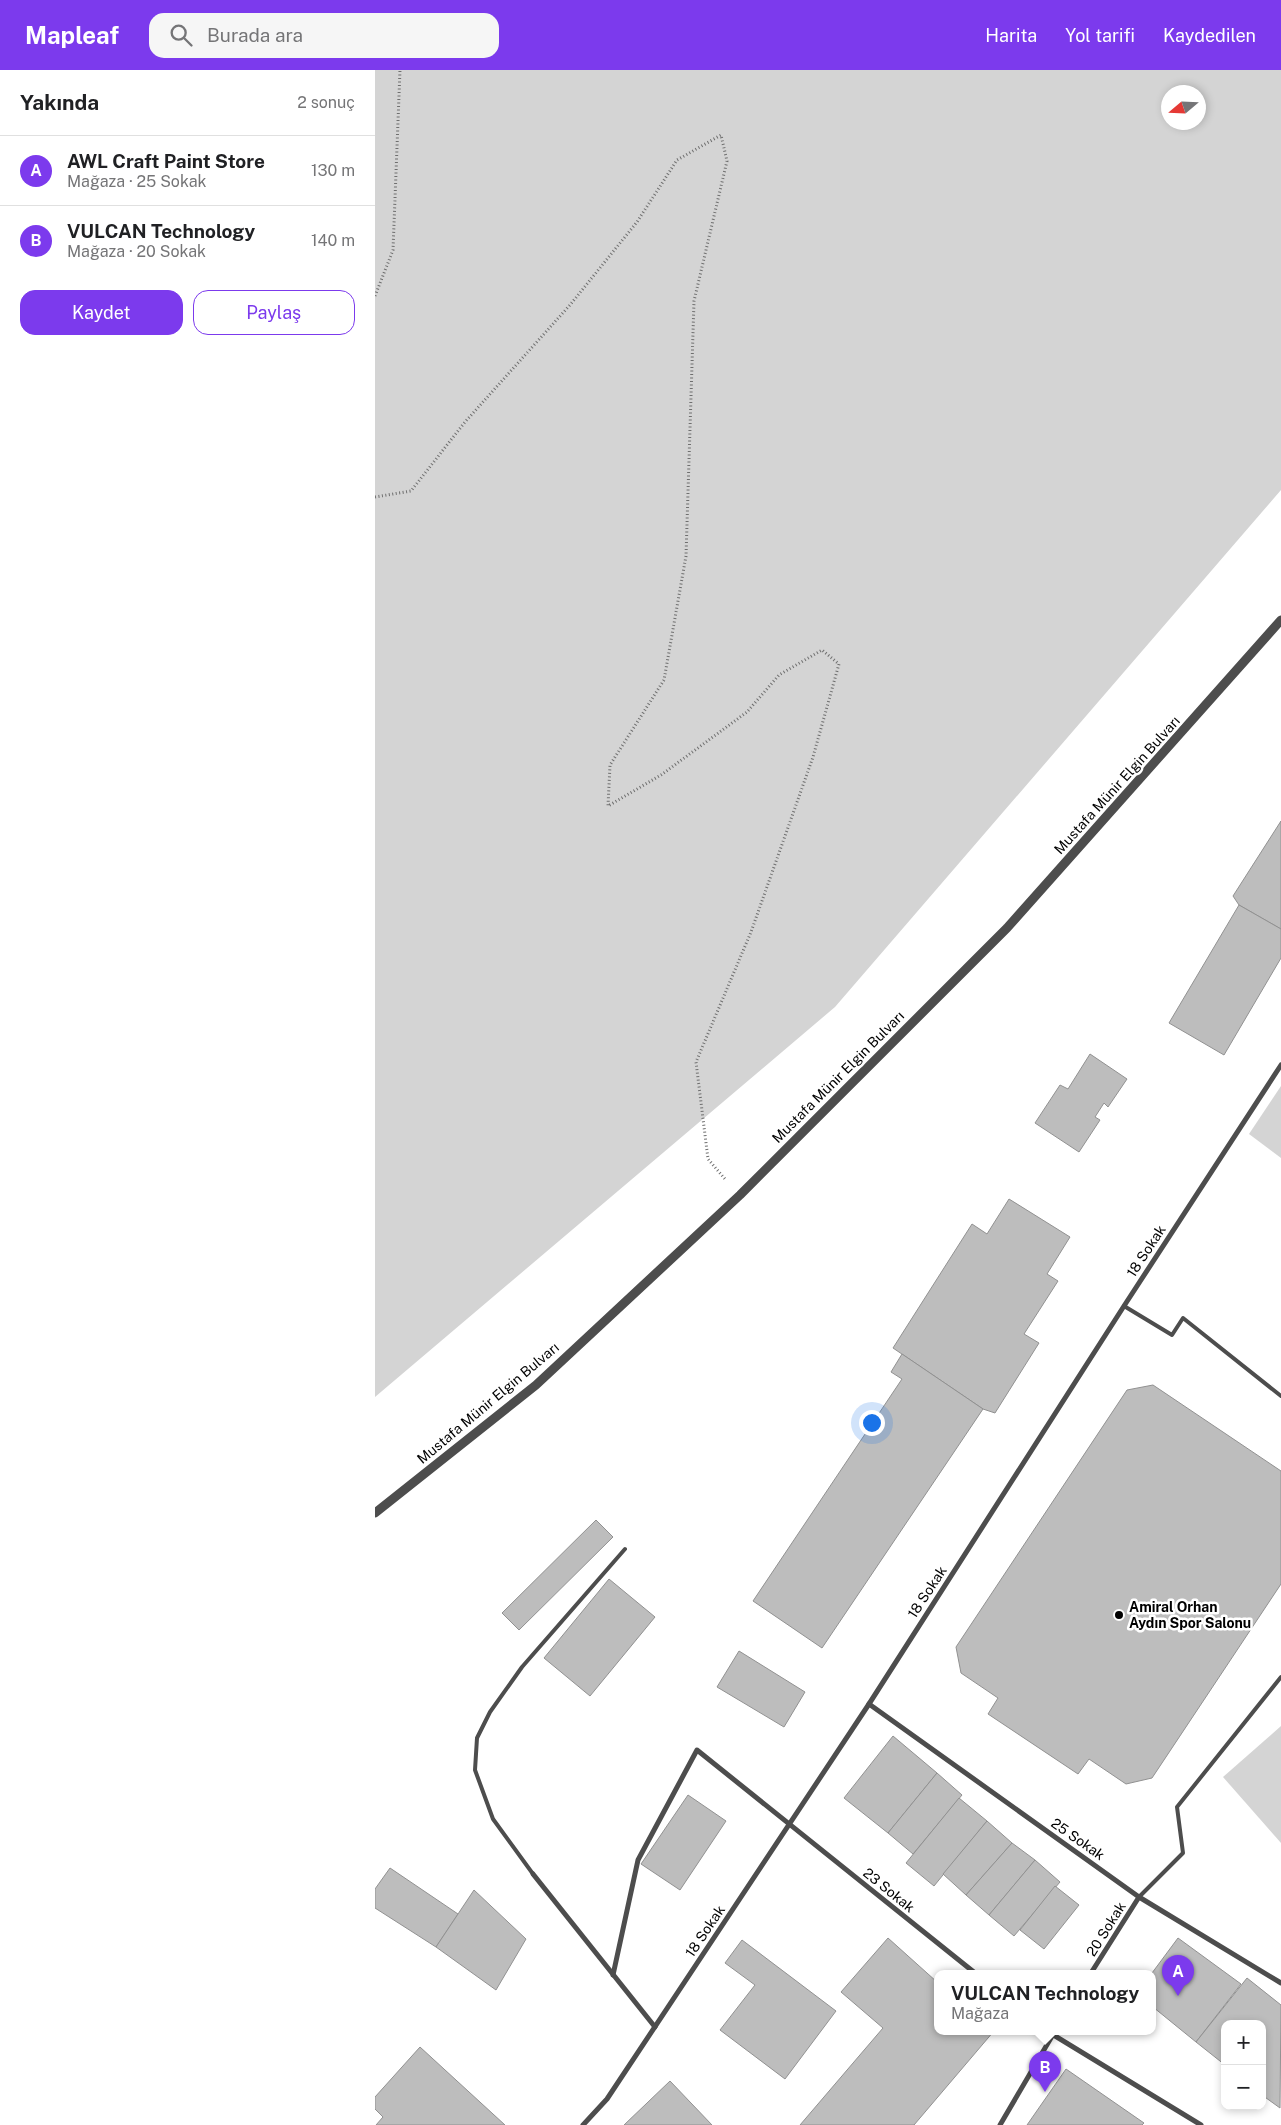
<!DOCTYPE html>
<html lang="tr">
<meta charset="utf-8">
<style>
:root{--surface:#fff;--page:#f6f6f6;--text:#202124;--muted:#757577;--line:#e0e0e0;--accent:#7c3aed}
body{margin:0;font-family:"Public Sans",sans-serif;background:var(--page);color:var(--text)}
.controls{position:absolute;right:15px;bottom:15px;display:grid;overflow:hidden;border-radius:10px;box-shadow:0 2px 8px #0003}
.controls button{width:45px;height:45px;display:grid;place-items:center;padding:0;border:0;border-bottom:1px solid var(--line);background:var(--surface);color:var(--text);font:25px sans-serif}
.compass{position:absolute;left:786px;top:15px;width:45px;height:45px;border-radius:50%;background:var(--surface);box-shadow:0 2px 8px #0003;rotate:251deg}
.you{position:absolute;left:496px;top:1352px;width:18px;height:18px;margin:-12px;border:4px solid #fff;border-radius:50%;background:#1a73e8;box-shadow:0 0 0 8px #1a73e833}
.badge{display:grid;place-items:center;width:32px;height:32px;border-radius:50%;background:var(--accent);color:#fff;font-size:16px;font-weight:700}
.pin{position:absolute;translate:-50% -41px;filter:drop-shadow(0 1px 2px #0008)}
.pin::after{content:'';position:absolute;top:26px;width:18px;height:15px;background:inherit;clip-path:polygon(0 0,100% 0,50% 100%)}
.popup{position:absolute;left:559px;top:1900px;width:222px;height:65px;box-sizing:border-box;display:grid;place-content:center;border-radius:10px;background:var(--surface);filter:drop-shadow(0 1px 4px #0005);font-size:16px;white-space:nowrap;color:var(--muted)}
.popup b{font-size:19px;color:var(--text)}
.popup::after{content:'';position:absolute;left:50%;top:100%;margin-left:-10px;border:10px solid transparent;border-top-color:var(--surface)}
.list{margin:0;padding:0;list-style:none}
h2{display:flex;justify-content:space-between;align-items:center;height:65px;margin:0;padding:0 20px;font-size:21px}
h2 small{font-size:16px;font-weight:400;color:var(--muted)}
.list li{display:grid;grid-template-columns:32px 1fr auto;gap:15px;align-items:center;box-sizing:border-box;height:70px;padding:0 20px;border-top:1px solid var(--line)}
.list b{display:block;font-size:19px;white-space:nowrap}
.list p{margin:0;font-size:16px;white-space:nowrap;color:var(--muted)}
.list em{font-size:16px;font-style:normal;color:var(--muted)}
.actions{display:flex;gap:10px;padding:15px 20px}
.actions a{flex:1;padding:11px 0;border:1px solid var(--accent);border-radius:15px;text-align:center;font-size:18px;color:var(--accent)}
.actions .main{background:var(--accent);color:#fff}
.icon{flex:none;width:28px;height:28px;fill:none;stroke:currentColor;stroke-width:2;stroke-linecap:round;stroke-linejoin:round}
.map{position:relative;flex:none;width:906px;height:2055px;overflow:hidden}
header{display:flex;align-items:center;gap:30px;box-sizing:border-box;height:70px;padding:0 25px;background:var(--accent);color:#fff}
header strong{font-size:24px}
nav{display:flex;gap:28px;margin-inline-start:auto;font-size:18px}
.search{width:350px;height:45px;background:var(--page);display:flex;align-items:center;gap:12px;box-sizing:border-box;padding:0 18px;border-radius:15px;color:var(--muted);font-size:19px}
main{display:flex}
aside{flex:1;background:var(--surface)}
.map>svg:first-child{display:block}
.green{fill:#d4d4d4;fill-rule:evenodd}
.building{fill:#bdbdbd;stroke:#919191}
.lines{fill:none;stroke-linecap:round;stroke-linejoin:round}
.path{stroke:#6f6f6f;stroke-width:3;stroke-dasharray:1 2.5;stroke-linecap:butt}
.service{stroke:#4d4d4d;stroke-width:4}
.minor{stroke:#4d4d4d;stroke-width:5}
.tertiary{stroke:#4d4d4d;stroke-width:9}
.poi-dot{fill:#000;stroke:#fff;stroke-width:2}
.labels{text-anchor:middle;stroke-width:5;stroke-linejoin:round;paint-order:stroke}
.street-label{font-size:14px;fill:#000;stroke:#fff}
.poi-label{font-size:14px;font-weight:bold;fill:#000;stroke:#fff;text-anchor:start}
</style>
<header>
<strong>Mapleaf</strong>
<div class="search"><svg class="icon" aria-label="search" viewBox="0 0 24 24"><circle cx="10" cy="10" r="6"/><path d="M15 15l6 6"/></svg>Burada ara</div>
<nav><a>Harita</a><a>Yol tarifi</a><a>Kaydedilen</a></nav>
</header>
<main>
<aside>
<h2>Yakında<small>2 sonuç</small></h2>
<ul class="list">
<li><span class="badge">A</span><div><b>AWL Craft Paint Store</b><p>Mağaza · 25 Sokak</p></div><em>130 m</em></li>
<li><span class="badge">B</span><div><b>VULCAN Technology</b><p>Mağaza · 20 Sokak</p></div><em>140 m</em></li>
</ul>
<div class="actions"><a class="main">Kaydet</a><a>Paylaş</a></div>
</aside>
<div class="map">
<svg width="906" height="2055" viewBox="0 0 906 2055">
<rect width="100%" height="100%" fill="#fff"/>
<g class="green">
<path d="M0,0H906V420L460,937L0,1327ZM824,22V52H794V22Z"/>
<polygon points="906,1016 906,1088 874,1064"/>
<polygon points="906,1656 906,1773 848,1707"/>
</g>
<g class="building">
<polygon points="906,751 906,859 864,835 858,826"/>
<polygon points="864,835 906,859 906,888 849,985 794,953"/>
<polygon points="715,984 752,1009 733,1037 729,1033 720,1047 725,1050 704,1082 660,1053 685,1015 693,1019"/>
<polygon points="634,1129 695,1167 672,1204 683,1211 649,1264 664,1273 620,1343 608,1339 518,1278 597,1154 612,1164"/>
<polygon points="527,1284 608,1339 447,1578 378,1531 527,1309 516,1302"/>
<polygon points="778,1315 906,1401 906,1514 777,1708 751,1714 714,1689 703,1704 613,1644 623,1628 586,1603 581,1577 752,1320"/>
<polygon points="221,1450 238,1467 144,1560 127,1543"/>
<polygon points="234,1509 280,1547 215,1626 169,1588"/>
<polygon points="364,1581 430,1622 409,1657 342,1617"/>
<polygon points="518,1666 562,1703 513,1763 469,1728"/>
<polygon points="562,1703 587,1725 538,1784 513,1763"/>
<polygon points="313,1725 351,1751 305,1820 266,1794"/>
<polygon points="584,1728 612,1751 559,1816 531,1793"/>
<polygon points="612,1751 637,1773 591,1825 568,1804"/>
<polygon points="637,1773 660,1790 614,1845 591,1825"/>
<polygon points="660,1790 685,1812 639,1866 614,1845"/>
<polygon points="15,1798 83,1844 61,1877 0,1838 0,1819"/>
<polygon points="680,1816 704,1835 669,1879 645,1860"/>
<polygon points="99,1820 151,1869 121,1920 61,1877"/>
<polygon points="513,1868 562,1912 562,1961 619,1961 539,2055 425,2055 508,1958 466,1922"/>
<polygon points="803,1868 866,1914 821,1972 778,1937 777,1903"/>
<polygon points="367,1870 461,1941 410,2009 345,1960 380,1915 350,1893"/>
<polygon points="872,1908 906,1935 905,2038 887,2025 887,1954 850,1954 850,1995 821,1972"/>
<polygon points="45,1977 130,2055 1,2055 8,2047 0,2039 0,2027"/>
<polygon points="691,1999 769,2053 767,2055 652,2055"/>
<polygon points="295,2011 337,2055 249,2055"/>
</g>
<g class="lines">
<g class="path">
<polyline points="0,226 18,180 25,0"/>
<polyline points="0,427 36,421 90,352 195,235 262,152 302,90 346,65 352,91 319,231 311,486 289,610 235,695 233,736 286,705 372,642 404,605 447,580 464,594 438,687 376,862 321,992 333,1089 350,1109"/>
</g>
<g class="service">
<polyline points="749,1236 797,1265 808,1248 906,1326"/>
<polyline points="158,1804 118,1749 100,1700 102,1668 115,1642 147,1597 250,1479"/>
<polyline points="764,1827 808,1783 802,1737 906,1607"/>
</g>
<g class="minor">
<polyline points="494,1634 764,1827 906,1913"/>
<polyline points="158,1804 280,1957"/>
<polyline points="716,1903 764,1827"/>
<polyline points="238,1905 263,1790 322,1680 600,1903"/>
<polyline points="672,1961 826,2055"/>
<polyline points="208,2055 232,2029 494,1634 749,1236 906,995"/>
<polyline points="625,2055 680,1961"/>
</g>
<polyline class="tertiary" points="0,1443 161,1315 365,1125 632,858 906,550"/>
</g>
<circle class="poi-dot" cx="744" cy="1545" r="5"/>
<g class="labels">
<g class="street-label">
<text transform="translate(742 715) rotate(-48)" y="5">Mustafa Münir Elgin Bulvarı</text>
<text transform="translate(463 1007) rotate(-45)" y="5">Mustafa Münir Elgin Bulvarı</text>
<text transform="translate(771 1181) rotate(-57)" y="5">18 Sokak</text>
<text transform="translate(113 1333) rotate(-40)" y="5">Mustafa Münir Elgin Bulvarı</text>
<text transform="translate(552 1522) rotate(-57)" y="5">18 Sokak</text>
<text transform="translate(703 1769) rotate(35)" y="5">25 Sokak</text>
<text transform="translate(514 1820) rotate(39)" y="5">23 Sokak</text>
<text transform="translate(731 1859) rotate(-58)" y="5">20 Sokak</text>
<text transform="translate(330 1861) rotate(-56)" y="5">18 Sokak</text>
</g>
<g class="poi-label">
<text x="754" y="1542">Amiral Orhan<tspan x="754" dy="16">Aydın Spor Salonu</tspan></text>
</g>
</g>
</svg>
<div class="controls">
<button>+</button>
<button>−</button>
</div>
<svg class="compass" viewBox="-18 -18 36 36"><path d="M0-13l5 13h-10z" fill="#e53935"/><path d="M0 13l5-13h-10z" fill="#757577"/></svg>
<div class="you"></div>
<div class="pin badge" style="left:803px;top:1926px">A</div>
<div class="pin badge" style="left:670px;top:2022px">B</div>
<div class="popup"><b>VULCAN Technology</b>Mağaza</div>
</div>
</main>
